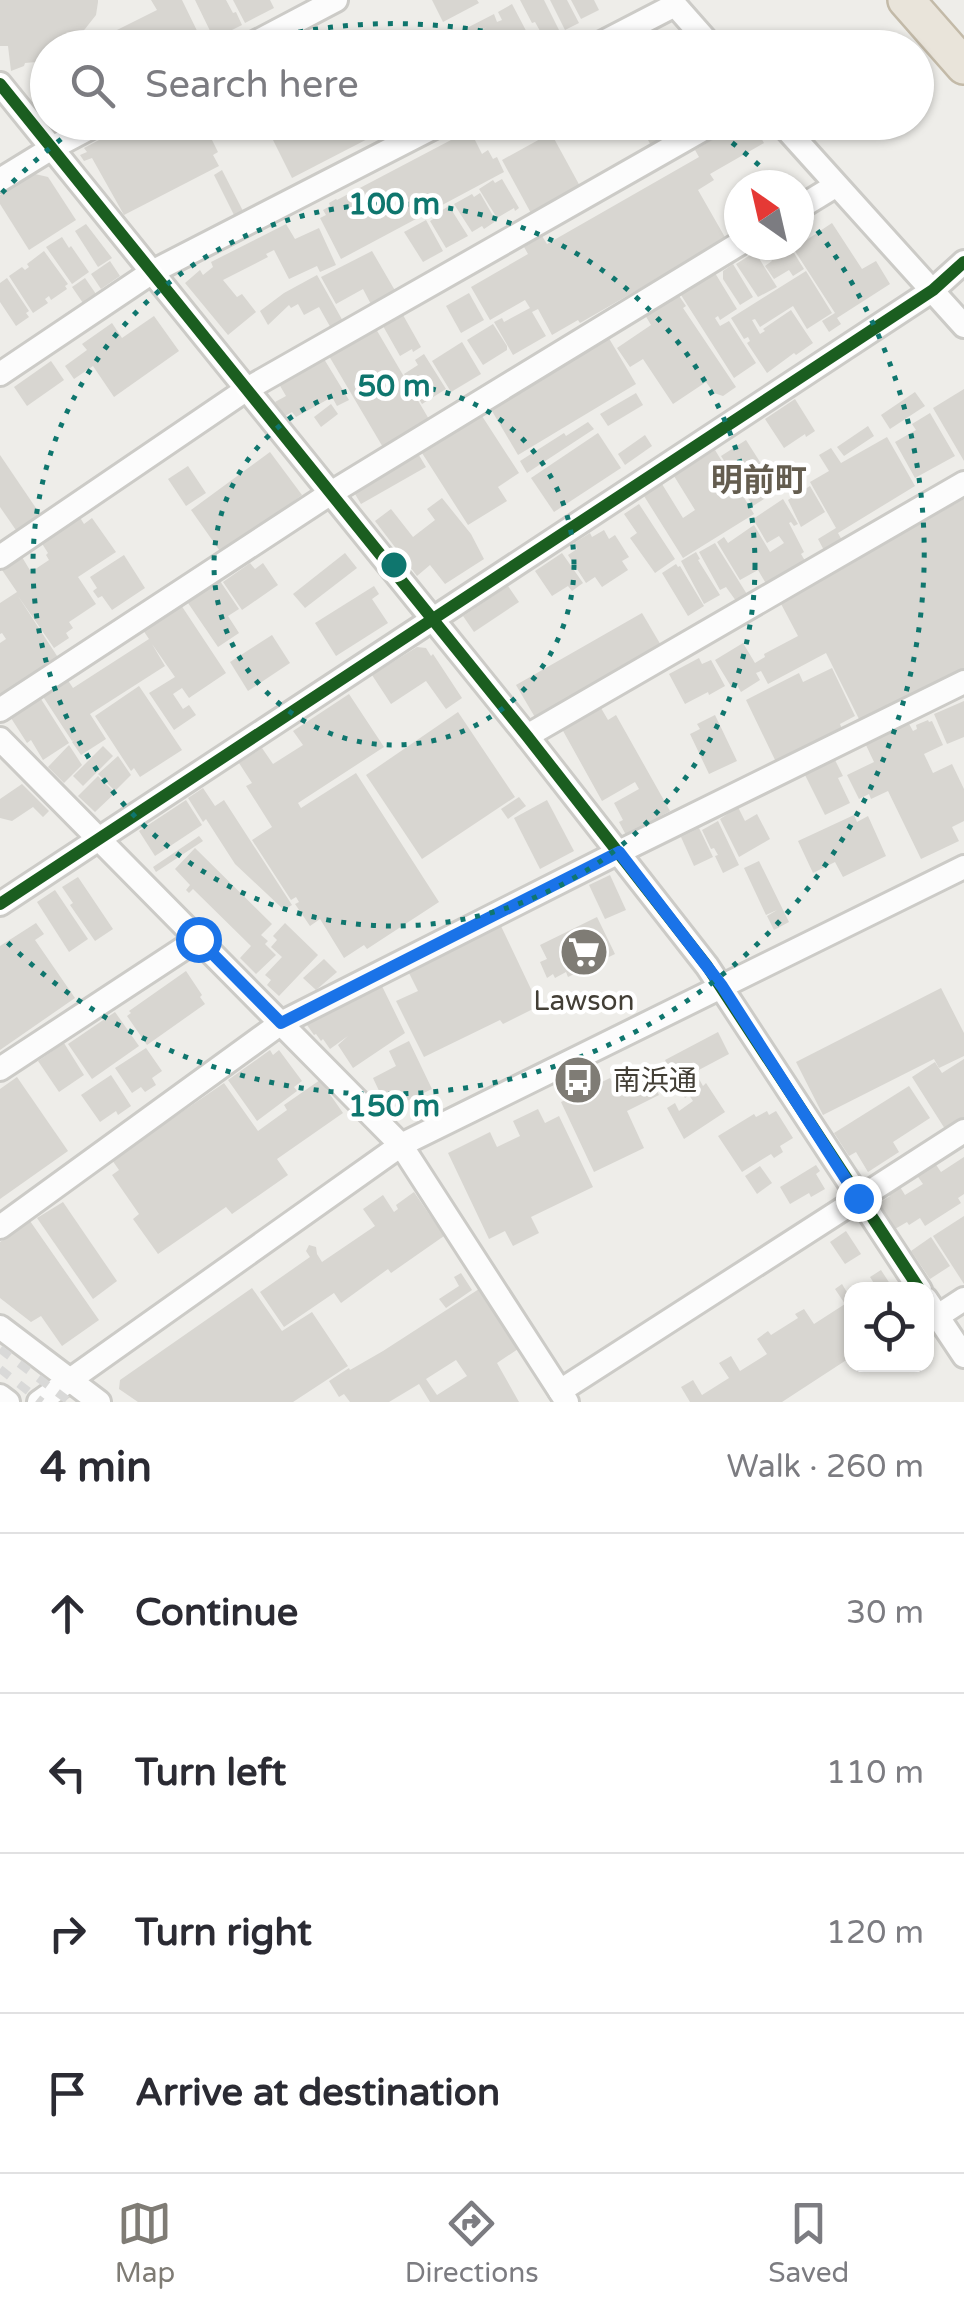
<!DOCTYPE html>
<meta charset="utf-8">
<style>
:root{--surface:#fff;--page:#f2f2f3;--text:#2b2b33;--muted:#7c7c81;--line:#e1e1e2;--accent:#7f7c75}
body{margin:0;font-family:"Varela Round","Noto Sans JP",sans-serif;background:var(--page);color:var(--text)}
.controls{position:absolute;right:30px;bottom:30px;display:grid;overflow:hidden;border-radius:20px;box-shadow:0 2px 8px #0004}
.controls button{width:90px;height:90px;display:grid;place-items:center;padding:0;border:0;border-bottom:2px solid var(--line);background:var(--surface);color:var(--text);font:50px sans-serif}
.compass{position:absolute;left:724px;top:170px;width:90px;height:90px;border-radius:50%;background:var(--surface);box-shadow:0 2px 8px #0004;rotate:326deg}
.stop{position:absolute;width:30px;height:30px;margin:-22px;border:8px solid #1a73e8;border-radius:50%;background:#fff}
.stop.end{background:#1a73e8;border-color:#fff;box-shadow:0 2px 10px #0008}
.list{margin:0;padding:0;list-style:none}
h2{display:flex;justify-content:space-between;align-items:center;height:130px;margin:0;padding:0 40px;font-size:42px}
h2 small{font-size:32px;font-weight:400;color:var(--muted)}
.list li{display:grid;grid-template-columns:65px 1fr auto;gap:30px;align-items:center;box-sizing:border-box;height:160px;padding:0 40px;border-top:2px solid var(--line)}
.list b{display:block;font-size:38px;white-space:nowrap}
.list em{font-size:32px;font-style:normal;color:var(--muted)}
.icon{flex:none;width:55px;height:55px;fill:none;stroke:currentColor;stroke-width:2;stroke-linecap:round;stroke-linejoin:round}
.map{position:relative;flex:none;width:964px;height:1402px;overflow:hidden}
.search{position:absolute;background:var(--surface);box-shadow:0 2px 8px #0004;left:30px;right:30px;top:30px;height:110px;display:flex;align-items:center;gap:25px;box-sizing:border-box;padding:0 35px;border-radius:55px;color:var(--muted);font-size:38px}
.sheet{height:770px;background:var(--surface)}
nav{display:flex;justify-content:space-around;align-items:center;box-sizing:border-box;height:140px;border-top:2px solid var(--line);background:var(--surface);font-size:28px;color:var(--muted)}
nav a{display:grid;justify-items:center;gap:5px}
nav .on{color:var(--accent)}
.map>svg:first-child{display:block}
.building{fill:#d8d6d1;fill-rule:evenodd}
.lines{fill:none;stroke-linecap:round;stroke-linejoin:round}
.minor-casing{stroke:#cccbc7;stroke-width:28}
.highway-casing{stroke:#c3baa8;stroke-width:40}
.minor{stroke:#fcfcfc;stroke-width:22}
.highway{stroke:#e9e4da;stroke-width:35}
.rail{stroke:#d9d9d8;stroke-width:8;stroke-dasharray:12 12;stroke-linecap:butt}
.cycleway-casing{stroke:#fff;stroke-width:19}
.cycleway{stroke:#1b5e20;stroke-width:12}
.route{stroke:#1a73e8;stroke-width:12}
.ring{fill:none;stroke:#0f766e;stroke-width:5;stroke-dasharray:5 10}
.labels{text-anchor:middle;stroke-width:9;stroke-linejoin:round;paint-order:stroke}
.poi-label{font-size:28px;fill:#433f36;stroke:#fff}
.quarter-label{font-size:32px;font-weight:bold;fill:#645d4f;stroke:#fff}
.centre{fill:#0f766e;stroke:#fff;stroke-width:5}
.ring-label{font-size:30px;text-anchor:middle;font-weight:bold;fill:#0f766e;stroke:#fff;stroke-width:9;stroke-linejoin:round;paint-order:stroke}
</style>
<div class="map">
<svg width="964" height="1402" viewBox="0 0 964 1402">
<rect width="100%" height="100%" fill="#eeede9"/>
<g class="building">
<polygon points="0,0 98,0 98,2 96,15 70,48 48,48 48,61 25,63 24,66 11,71 8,46 0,46"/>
<polygon points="151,0 182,0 204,45 199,48 82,48 91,43 87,35 97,30 101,38 157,10"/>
<polygon points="195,0 226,0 233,13 236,12 242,25 214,39"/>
<polygon points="233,0 270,0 274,8 245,23"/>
<polygon points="432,0 477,0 479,3 443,22"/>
<polygon points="520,0 544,0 559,30 544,38 535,22 532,23"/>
<polygon points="550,0 567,0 579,23 565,30"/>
<polygon points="571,0 594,0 599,10 581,19"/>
<polygon points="512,4 532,42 521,48 466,48 462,40 487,27 464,37 461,31 494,14 497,22 502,20 498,12"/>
<polygon points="452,33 459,48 424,48"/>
<polygon points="133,122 203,122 218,152 213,155 219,166 124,215 92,158 84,161 80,155 87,152 84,148"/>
<polygon points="264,122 377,122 381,132 292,178"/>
<polygon points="638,122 698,122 653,149"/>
<polygon points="743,122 752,122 764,143 710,174 714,180 698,190 726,239 580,323 578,320 552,335 538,309 532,312 546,336 513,355 494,322 502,318 504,322 530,308 525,300 490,320 471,287 528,254 524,247 542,236 547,244 699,157 695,150"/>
<polygon points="470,130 482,154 488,150 493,159 497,157 504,172 341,259 320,218 326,215 323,210 330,206 329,203 336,199 337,200"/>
<polygon points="551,133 581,188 532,215 502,160"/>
<polygon points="222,170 243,211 234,215 214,175"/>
<polygon points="35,174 48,177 76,220 29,250 0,204 0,195"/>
<polygon points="502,179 519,208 515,211 514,208 497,218 479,189 493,180 495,183"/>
<polygon points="480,193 496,221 484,229 482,226 472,232 454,204 472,194 474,197"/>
<polygon points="449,206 468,236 446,248 430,221 435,218 434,215"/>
<polygon points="426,220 443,251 423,262 404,232"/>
<polygon points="832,223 862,269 876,261 890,284 837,318 841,324 829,332 822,321 835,313 791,245 799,245 799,239 802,243"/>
<polygon points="86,224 112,258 98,267 75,231"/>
<polygon points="286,224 295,239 319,228 336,265 320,272 317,266 289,279 274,250 266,254 268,257 223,280 237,297 242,294 256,312 228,335 185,283 200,270 203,275 213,267 211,262"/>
<polygon points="62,237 69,248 71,246 89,272 72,284 46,247"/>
<polygon points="772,245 789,245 804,269 793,276 789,270 774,279 765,266 772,261 765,249"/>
<polygon points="44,251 68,284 65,286 67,289 51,300 49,296 45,299 48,303 33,313 9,276 22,267 25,270 29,267 27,264"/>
<polygon points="372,251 397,294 373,308 363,289 336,304 321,277"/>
<polygon points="755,252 777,287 758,297 736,264"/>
<polygon points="110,261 120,276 101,289 91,274"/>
<polygon points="733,264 753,297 740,305 723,279 723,271"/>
<polygon points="806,271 832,313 807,329 793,306 760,327 755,319 752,320 760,334 765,331 763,329 791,310 813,343 796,355 794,353 767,373 747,343 750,341 748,337 744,339 731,318"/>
<polygon points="715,273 737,309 720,320 718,316 715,318 720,326 729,321 756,363 734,378 681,295"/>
<polygon points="317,275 344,323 332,330 319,307 304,315 298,304 291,308 289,305 268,325 260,311 284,293"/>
<polygon points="7,278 29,311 26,313 29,317 16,326 0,302 0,283"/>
<polygon points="85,278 96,294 83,303 72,287"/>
<polygon points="469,293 484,320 461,333 446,306"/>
<polygon points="677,293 686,306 683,308 736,387 723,396 714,393 706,382 673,404 643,359 630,367 617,348 651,325 645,315"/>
<polygon points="403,315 421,347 413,352 412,349 400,356 383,326"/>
<polygon points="154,316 179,351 114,397 93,366 74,379 65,366 87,350 82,344 112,323 122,338"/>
<polygon points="493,324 507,346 507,350 483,365 467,340"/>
<polygon points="376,329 430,421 384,449 329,356"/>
<polygon points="607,335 636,384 518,455 489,406"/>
<polygon points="462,342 481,374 451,392 432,361"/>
<polygon points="424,354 446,389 422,404 404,374 418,365 415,360"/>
<polygon points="324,359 349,400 337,406 332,397 296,417 292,412 285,416 275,402 286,396 279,384"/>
<polygon points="51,361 64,380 27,406 14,387"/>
<polygon points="964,389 964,461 933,408"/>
<polygon points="915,392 925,406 890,429 881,415"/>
<polygon points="636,393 643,405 608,426 600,414"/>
<polygon points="795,399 815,431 806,437 805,434 784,448 765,419"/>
<polygon points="331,404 338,414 321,427 314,417"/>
<polygon points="930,413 955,456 915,478 895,442 916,430 912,424"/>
<polygon points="482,416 519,473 498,487 507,501 468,525 422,453"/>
<polygon points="588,422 594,429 527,473 520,461 564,433 566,436"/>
<polygon points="868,426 874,436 844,456 837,447"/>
<polygon points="598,433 621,468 554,512 531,478"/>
<polygon points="645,435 652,446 625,465 618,454"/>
<polygon points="887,437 915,486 838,533 844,544 826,554 818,539 836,528 810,482 829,471 819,455 831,448 841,463"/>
<polygon points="746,440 778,490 753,506 721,456"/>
<polygon points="715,450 754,514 683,558 644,496 662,484 683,518 695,510 674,476"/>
<polygon points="270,452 302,495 222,554 191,510"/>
<polygon points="417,452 426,467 361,504 352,489"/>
<polygon points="0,455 42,517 18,533 0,507"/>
<polygon points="188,466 206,493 186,506 168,479"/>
<polygon points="810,486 825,512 801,527 788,500"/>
<polygon points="442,498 471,534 484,559 445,584 430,565 417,576 375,521 391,509 413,537 435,520 427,509"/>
<polygon points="783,499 798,524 794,526 791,522 789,523 804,552 801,554 807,564 768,587 758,570 740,580 717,542 724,537 728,543 754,525 770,552 784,543 779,536 767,543 753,519"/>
<polygon points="964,499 964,670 860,721 826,653 768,684 761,671 756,673 760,680 741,692 737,685 732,688 715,660 743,643 755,663 765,657 764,654 798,636 780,602"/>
<polygon points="639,504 675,559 655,573 630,538 637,533 624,514"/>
<polygon points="79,516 84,524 92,518 116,552 78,577 96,604 69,622 73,628 66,633 69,638 54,648 18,596 59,659 2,696 0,693 0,643 6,639 2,633 0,634 0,603 17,592 2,570 22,557 31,572 49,560 46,555 48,553 41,542"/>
<polygon points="604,530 609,539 615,535 629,557 622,561 628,570 602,587 595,577 586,583 568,555 577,549 574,543 590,533 592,537"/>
<polygon points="715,543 750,599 739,605 726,587 720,590 699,552"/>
<polygon points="696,552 700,559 698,560 720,595 704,604 681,561"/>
<polygon points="345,553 357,568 305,608 293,594"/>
<polygon points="562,553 583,583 572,591 568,586 552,596 535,571"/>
<polygon points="124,555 145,588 112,610 102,596 98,598 93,591 97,588 90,577"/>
<polygon points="250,563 255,569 263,563 278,585 242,610 223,582"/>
<polygon points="676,564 678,567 680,566 704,606 688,616 662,573"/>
<polygon points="220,581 239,609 228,616 239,633 218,647 188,603"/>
<polygon points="374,586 379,594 372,599 388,623 336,656 315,623"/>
<polygon points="508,586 519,602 474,632 463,616"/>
<polygon points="181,605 226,673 189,698 182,688 173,694 183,709 189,705 196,715 174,730 149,693 175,677 152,644 165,666 90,714 106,739 81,755 72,742 74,740 72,741 42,695 67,679 73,688 149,639 143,630"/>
<polygon points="642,613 662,647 536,719 516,685"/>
<polygon points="272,635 290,663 248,691 230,662"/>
<polygon points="417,647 426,648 431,656 433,654 462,698 446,709 426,681 391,704 372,675"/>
<polygon points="699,658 702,664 711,660 725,686 709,695 708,692 685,704 669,674"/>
<polygon points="832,668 855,716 840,724 842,729 776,762 746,700 799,673 803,682"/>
<polygon points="139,686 182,750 140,777 134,768 131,771 95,716"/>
<polygon points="349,694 384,747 298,803 301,808 356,773 439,902 367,949 364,945 344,958 320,919 310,926 295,904 299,902 296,897 291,900 252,840 272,827 246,786 252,783 239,763 262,748 273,764 303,745 293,731"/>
<polygon points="41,699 69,743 43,760 31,740 27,743 11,718"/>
<polygon points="964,701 964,737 947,744 934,714"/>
<polygon points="601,708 608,720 616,715 670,811 626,835 619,822 623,820 614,803 639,789 635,782 602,801 562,729"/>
<polygon points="458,712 515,797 422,859 366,775"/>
<polygon points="715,715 737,761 709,774 690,734 700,729 697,724"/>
<polygon points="928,720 929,722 932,721 943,745 924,754 933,773 952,764 964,789 964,821 952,827 959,841 921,859 888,791 871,799 869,794 859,799 847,775 874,762 865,743 908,722 913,731 917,729 916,725"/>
<polygon points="69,745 82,765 64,783 48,767"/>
<polygon points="103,746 113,756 83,786 73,776"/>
<polygon points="118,756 131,775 115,791 98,774"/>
<polygon points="835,760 843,776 838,778 850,803 825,815 805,775"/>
<polygon points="98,776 115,793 95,812 78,796"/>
<polygon points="22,784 49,811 43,817 33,807 12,821 0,818 0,799"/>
<polygon points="203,788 215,806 224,800 292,905 284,910 235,864 206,819 203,822 188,798"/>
<polygon points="519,797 526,806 508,819 501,809"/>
<polygon points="186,800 202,825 155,856 139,831"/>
<polygon points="547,800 574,851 540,869 514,818"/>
<polygon points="738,807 745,821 757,814 770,839 739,857 720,819"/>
<polygon points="854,815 857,822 868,816 886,856 843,877 835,862 813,873 798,841"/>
<polygon points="718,821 739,865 723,873 715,856 718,855 714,848 711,849 702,830"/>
<polygon points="699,828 713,857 694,866 681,837"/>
<polygon points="199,836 203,841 156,872 153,867"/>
<polygon points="195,848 272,924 261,935 268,941 265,944 276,955 256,974 240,958 251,946 193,889 189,893 186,890 190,885 175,869"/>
<polygon points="759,861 789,922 774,930 767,916 777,910 766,915 744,868"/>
<polygon points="610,875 626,910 605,919 589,885"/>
<polygon points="78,877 113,929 95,941 70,905 73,903 62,887"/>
<polygon points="55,890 88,939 69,952 37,902"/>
<polygon points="597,917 615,954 568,977 566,972 555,978 553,974 547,978 540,962 547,959 540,945"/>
<polygon points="36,923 44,934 35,940 75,998 0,1050 0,946"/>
<polygon points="285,923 318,955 279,996 267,985 271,980 265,975 282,957 271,947 277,940 273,936"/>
<polygon points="500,924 539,1006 503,1024 500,1020 424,1057 396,1001 418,991 407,969"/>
<polygon points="324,959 337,972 316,990 303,978"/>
<polygon points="186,971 202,995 200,997 205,1004 147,1045 127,1016 131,1013 129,1011"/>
<polygon points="380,982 405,1033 353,1068 338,1045 348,1036 330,1049 323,1039 321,1041 316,1034 314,1035 307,1025 308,1021"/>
<polygon points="941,988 964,1033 964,1056 939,1068 934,1059 823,1115 796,1062"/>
<polygon points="115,1012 139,1046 92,1079 68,1044"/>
<polygon points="718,1032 729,1054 695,1072 703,1086 706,1083 725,1112 684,1139 667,1108 675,1103 679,1111 693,1101 689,1095 685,1098 665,1060"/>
<polygon points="409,1041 432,1089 388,1110 373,1078 396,1066 389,1051"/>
<polygon points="64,1043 84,1075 59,1092 38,1061"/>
<polygon points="146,1048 162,1071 152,1078 156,1085 145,1092 141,1087 132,1093 115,1068"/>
<polygon points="270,1050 273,1055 279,1050 302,1081 294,1087 297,1091 257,1121 228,1080"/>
<polygon points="964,1059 964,1117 945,1129 912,1077 935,1062 942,1073"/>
<polygon points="111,1075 131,1106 118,1115 116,1111 100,1122 81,1095"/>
<polygon points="17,1077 68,1151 0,1199 0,1089"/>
<polygon points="610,1078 617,1091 643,1079 645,1084 652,1081 659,1095 627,1111 644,1148 594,1172 561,1102"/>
<polygon points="320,1080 343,1113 277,1159 288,1175 232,1214 226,1207 158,1254 133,1219 139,1214 112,1175 119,1170 112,1160 224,1083 258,1131 287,1110 284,1105"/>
<polygon points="909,1086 930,1118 893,1142 899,1152 868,1172 856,1152 849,1156 834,1133"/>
<polygon points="538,1109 545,1123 559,1116 593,1187 531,1217 539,1233 513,1246 505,1231 489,1239 448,1153 490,1132 497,1147 520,1136 513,1121"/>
<polygon points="767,1111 769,1115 776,1111 793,1138 780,1146 783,1152 774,1158 771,1154 742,1172 718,1136 754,1114 756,1117"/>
<polygon points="964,1157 964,1194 958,1198 961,1203 925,1226 920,1218 909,1225 907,1222 895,1229 879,1203 890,1196 885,1190 897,1182 905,1195 923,1184 914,1171 932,1159 941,1172"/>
<polygon points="816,1165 820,1171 816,1174 825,1189 811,1197 809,1193 790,1204 780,1187"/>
<polygon points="760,1166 772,1183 757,1194 745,1176"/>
<polygon points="414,1192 444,1236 391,1273 388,1269 341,1303 334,1293 284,1327 260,1292 310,1257 306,1251 309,1245 316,1247 317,1254 322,1262 375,1226 363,1209 383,1195 394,1212 398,1209 396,1205"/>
<polygon points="63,1202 117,1281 93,1299 37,1218"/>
<polygon points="964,1216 964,1284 933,1236"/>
<polygon points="30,1221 99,1320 62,1346 41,1316 31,1322 0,1298 0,1242"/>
<polygon points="846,1231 861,1254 845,1264 830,1242"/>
<polygon points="931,1237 950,1266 930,1279 911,1251"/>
<polygon points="881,1270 894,1290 867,1290 875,1285 870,1277"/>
<polygon points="461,1273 472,1290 446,1308 439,1299 459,1286 454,1277"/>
<polygon points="842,1284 851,1299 851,1357 782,1402 690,1402 681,1387 693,1380 702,1395 729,1378 719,1363 731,1356 740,1371 767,1354 757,1339 768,1331 771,1335 798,1318 795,1314 804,1309 814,1324 845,1304 835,1289"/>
<polygon points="252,1288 282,1331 312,1312 348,1366 293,1402 138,1402 119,1389 120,1380"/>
<path d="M479,1289L518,1349L497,1363L519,1402H430L419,1384L389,1402H350L344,1394L339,1397L329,1381L349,1368L350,1370L383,1351ZM456,1360L467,1376L437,1395L426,1379Z"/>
</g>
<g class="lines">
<g class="minor-casing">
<g id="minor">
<polyline points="245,48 336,0"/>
<polyline points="592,48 675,5 713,48"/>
<polyline points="0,84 527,736 707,966 920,1290"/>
<polyline points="780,122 964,326"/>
<polyline points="0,180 52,148 101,122"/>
<polyline points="799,208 835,186"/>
<polyline points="0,374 152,272 444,122"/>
<polyline points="0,557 247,389 716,122"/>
<polyline points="0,710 331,493 739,244"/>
<polyline points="527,736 964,483"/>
<polyline points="0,739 401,1145 567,1402"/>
<polyline points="0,904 933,290 964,262"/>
<polyline points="0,1069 198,939"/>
<polyline points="0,1227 281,1023 619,852 964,682"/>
<polyline points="926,1299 964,1356"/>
<polyline points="938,1316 964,1299"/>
<polyline points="0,1327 99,1402"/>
<polyline points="560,1391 964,1131"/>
<polyline points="0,1396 8,1402"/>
<polyline points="39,1402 401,1145 964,867"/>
</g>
</g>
<g class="highway-casing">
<polyline id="highway" points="906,0 964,66"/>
</g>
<use href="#minor" class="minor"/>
<use href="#highway" class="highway"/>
<g class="rail">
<polyline points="0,1349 70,1402"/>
<polyline points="0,1369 42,1402"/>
</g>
<g class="cycleway-casing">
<g id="cycleway">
<polyline points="0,84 527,736 707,966 920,1290"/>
<polyline points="0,904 933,290 964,262"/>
</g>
</g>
<use href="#cycleway" class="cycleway"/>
</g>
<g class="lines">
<polyline class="route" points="198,939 281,1023 619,852 722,986 858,1198"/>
</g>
<g class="ring">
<circle cx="394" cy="565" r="180"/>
<circle cx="394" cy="565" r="361"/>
<path d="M2 193A541 541 0 0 1 80 125M240 46A541 541 0 0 1 548 46M708 125A541 541 0 0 1 777 182M799 207A541 541 0 0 1 2 937"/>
</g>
<defs>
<g id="supermarket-disc" transform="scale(2.5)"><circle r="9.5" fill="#7f7c75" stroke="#fff"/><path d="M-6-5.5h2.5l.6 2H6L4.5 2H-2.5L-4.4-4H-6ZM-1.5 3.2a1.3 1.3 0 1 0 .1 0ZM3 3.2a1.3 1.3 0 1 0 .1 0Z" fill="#fff"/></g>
<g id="bus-disc" transform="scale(2.5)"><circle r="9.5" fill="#7f7c75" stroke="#fff"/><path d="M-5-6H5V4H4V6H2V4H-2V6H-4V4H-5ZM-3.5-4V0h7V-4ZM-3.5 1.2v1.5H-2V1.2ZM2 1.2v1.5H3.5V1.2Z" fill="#fff"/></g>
</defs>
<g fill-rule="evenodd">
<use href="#supermarket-disc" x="584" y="952"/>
<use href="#bus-disc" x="578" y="1080"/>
</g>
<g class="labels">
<g class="poi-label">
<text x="584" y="1010">Lawson</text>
<text x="613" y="1090" text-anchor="start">南浜通</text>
</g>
<g class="quarter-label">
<text x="759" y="491">明前町</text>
</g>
</g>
<circle cx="394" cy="565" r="15" class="centre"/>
<g class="ring-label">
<text x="394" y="214">100 m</text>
<text x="394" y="396">50 m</text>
<text x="394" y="1116">150 m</text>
</g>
</svg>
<div class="controls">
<button><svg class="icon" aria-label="locate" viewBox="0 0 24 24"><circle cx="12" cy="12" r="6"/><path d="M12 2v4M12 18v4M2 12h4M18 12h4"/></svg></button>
</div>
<svg class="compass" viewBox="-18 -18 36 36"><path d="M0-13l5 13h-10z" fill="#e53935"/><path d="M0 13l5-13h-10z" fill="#7c7c81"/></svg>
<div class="stop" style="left:198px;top:939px"></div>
<div class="stop end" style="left:858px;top:1198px"></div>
<div class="search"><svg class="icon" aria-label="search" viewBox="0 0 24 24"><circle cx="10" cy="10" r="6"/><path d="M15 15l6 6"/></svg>Search here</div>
</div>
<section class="sheet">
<h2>4 min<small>Walk · 260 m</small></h2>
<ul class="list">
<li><svg class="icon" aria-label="ahead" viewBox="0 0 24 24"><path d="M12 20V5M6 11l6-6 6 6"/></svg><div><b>Continue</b></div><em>30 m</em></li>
<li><svg class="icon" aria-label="left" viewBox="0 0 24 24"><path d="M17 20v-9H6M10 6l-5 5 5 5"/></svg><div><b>Turn left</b></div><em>110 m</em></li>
<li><svg class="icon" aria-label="right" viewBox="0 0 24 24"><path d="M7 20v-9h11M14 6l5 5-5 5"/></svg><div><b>Turn right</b></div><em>120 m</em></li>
<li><svg class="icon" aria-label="arrive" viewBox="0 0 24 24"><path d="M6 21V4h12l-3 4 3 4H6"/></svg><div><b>Arrive at destination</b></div></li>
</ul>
</section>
<nav>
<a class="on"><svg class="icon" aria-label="map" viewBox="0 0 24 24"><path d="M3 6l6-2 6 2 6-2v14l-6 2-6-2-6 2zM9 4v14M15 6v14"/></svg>Map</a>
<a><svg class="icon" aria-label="directions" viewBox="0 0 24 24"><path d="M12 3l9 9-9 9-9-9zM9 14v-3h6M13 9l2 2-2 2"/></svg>Directions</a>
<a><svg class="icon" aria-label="saved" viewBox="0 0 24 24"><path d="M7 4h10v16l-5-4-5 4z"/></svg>Saved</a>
</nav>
